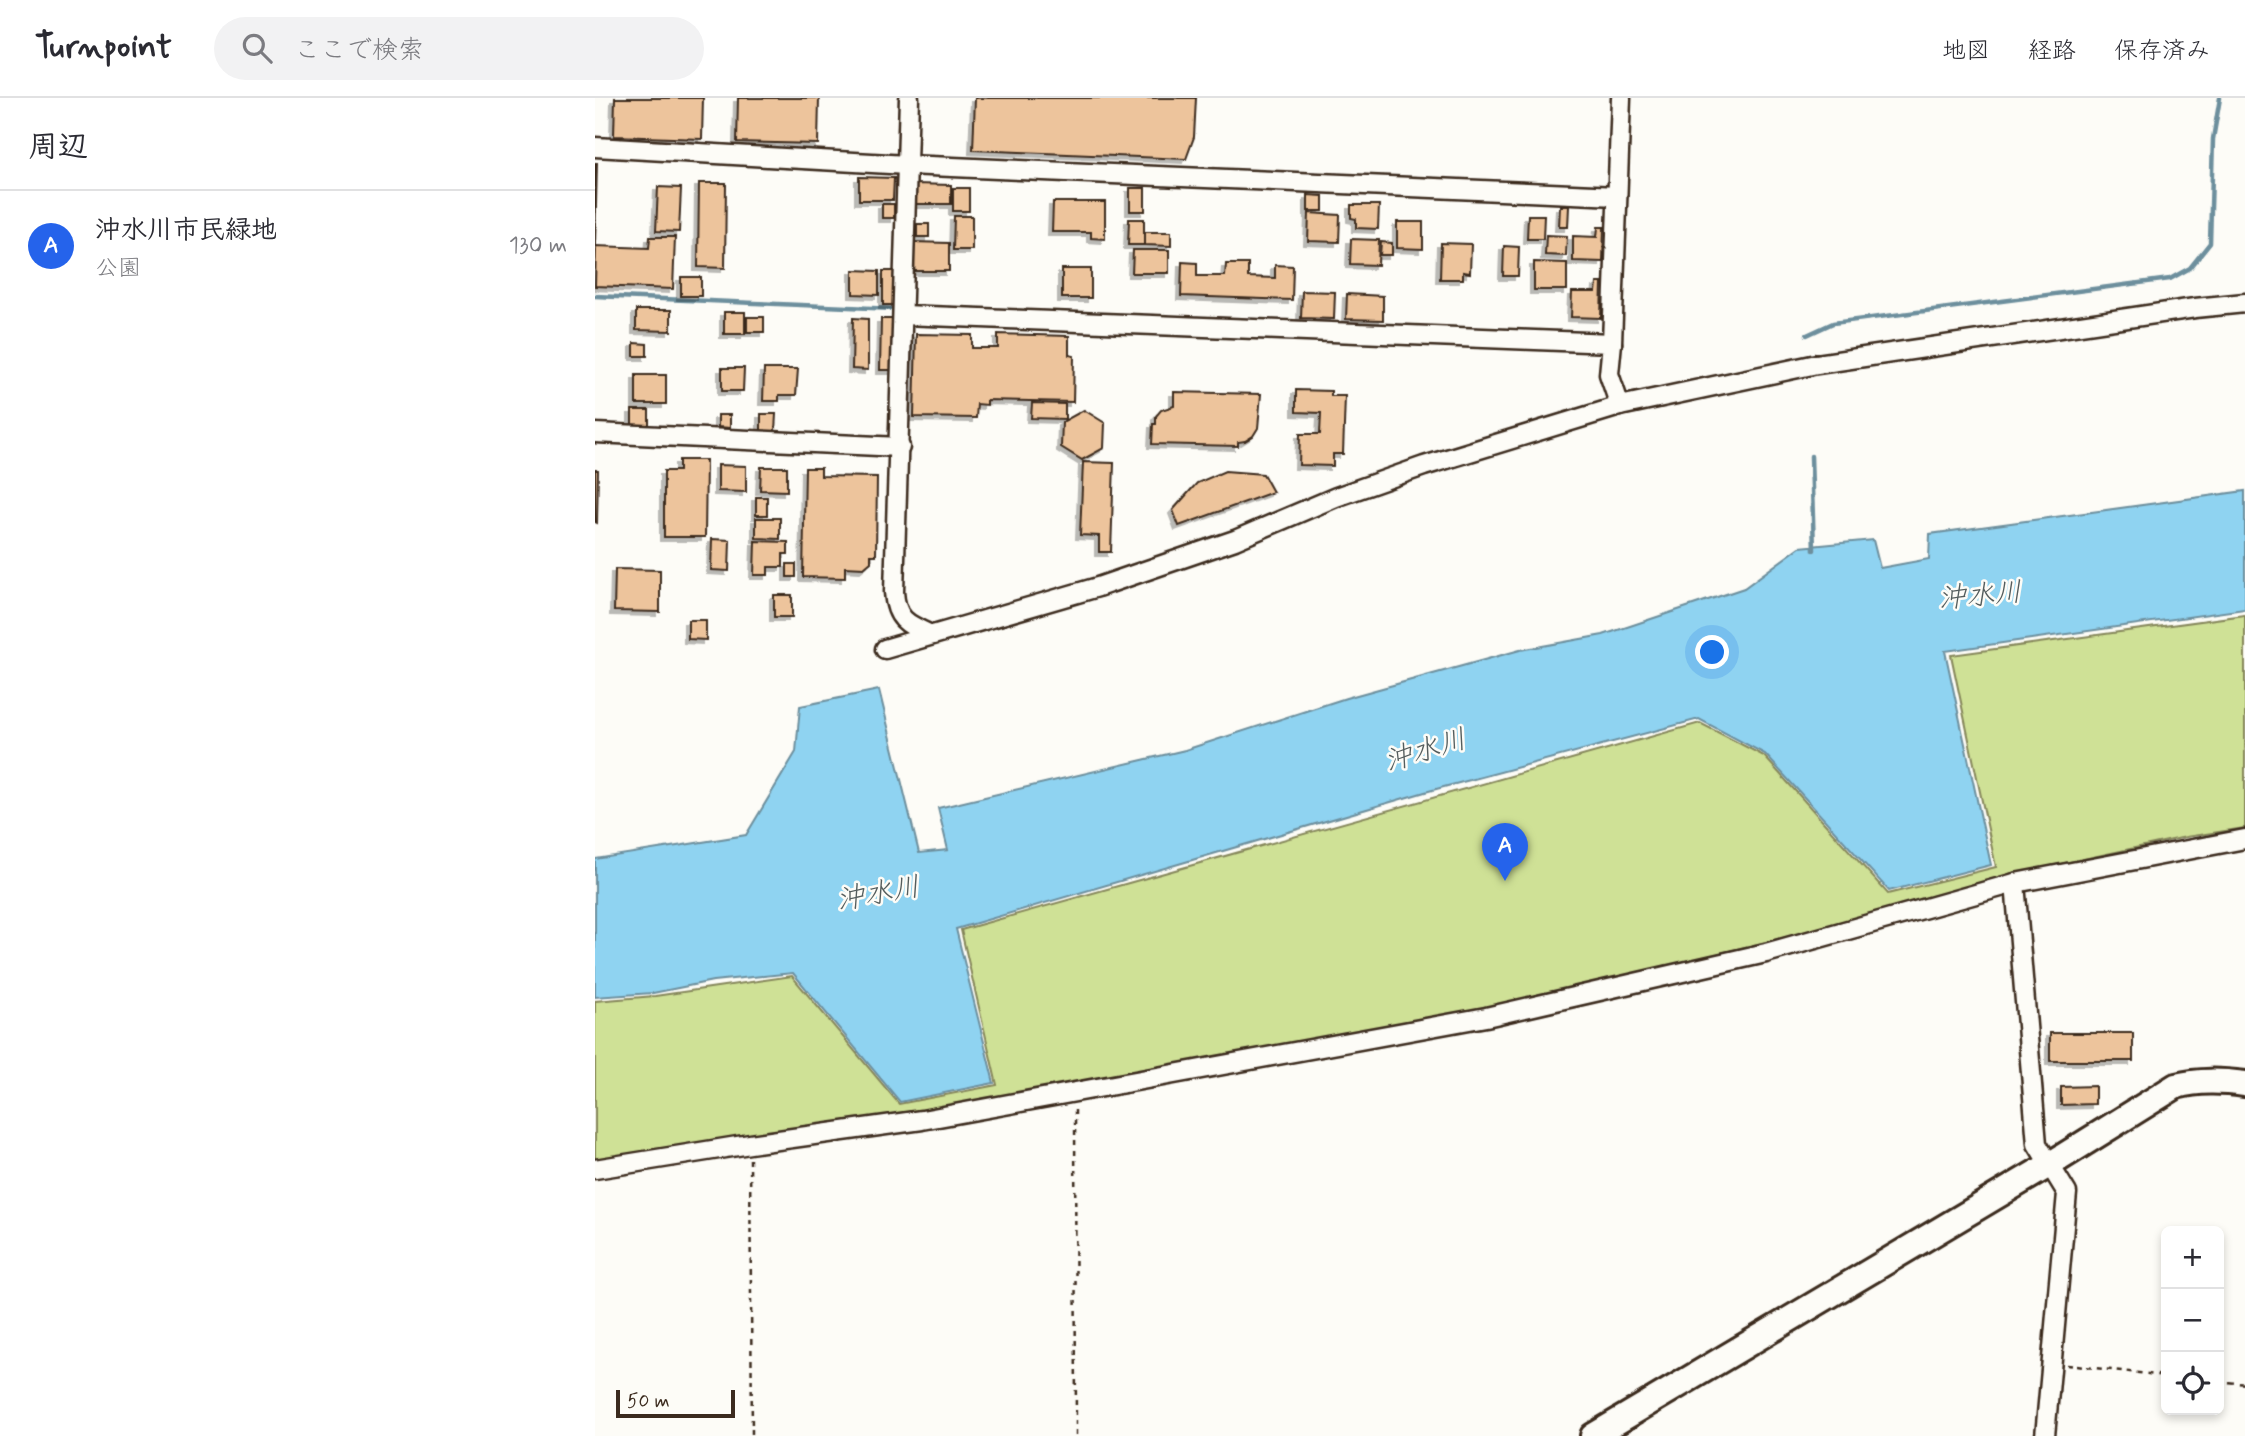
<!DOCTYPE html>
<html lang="ja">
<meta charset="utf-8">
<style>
:root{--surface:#fff;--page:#f2f2f3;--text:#2b2b33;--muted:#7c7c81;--line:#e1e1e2;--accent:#2563eb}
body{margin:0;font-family:Mynerve,"Klee One",sans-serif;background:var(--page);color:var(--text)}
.controls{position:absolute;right:21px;bottom:21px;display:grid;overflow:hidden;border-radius:10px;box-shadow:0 4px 10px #0003}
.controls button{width:63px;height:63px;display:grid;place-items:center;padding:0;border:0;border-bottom:2px solid var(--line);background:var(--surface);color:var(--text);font:35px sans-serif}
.scale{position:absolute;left:21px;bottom:18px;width:119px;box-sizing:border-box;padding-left:7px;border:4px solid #3b2a1e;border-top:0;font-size:19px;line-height:24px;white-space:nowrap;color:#3b2a1e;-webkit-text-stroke:5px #fdfcf7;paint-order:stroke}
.you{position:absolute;left:1118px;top:555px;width:24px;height:24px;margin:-18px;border:5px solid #fff;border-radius:50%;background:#1a73e8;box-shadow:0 0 0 10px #1a73e833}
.badge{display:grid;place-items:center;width:46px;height:46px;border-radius:50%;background:var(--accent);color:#fff;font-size:23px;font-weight:700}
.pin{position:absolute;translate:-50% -58px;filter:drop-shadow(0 2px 4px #0008)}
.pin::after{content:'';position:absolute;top:37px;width:24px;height:21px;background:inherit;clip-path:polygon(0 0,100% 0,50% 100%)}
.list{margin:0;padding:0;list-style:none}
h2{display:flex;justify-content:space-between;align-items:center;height:91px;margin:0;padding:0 28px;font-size:30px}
h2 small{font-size:23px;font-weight:400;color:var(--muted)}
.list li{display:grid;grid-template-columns:46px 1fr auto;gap:21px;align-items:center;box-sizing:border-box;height:112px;padding:0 28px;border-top:2px solid var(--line)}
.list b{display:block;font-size:26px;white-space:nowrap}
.list p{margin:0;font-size:23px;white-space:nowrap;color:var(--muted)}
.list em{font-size:23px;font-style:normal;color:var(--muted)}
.icon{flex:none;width:38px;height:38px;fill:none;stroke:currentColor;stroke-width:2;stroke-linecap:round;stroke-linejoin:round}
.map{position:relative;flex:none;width:1650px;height:1338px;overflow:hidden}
header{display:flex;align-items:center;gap:42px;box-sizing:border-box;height:98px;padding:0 35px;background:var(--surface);border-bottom:2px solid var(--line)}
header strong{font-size:33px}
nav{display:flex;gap:38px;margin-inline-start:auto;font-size:24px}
.search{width:490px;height:63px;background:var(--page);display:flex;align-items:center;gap:18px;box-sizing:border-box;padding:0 24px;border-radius:38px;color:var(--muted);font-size:26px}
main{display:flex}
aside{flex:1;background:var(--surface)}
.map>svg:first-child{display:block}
.green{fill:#cfe196;stroke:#85865a;stroke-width:2}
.water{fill:#8fd3f1;stroke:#6d8f9d;stroke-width:2}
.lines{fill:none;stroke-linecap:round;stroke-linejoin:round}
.stream{stroke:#6d8f9d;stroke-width:4.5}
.building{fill:#edc49c;stroke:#3b2a1e;stroke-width:2;filter:url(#shadow)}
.street-casing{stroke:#3b2a1e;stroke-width:23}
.secondary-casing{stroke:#3b2a1e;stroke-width:30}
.path{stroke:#3b2a1e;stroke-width:2.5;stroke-dasharray:5 5;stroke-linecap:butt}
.street{stroke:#fdfcf7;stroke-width:18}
.secondary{stroke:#fdfcf7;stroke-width:24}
.labels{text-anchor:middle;stroke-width:5;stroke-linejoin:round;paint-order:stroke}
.water-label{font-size:28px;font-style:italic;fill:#545d5d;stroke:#fdfcf7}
</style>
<header>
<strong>Turnpoint</strong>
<div class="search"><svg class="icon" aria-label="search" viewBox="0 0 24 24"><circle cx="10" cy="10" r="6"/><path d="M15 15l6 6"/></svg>ここで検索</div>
<nav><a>地図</a><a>経路</a><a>保存済み</a></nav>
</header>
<main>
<aside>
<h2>周辺<small></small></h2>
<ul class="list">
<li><span class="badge">A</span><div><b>沖水川市民緑地</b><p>公園</p></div><em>130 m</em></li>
</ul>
</aside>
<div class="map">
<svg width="1650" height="1338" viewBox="0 0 1650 1338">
<defs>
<filter id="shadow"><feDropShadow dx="-4" dy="4" stdDeviation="0" flood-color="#0004"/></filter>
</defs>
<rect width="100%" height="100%" fill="#fdfcf7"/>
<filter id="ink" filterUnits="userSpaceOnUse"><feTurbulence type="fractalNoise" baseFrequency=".0143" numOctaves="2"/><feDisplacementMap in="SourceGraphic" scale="14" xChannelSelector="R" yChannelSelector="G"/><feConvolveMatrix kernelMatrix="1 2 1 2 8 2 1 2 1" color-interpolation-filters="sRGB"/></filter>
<g filter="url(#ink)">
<polygon class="green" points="1650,517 1650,730 1591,739 1456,768 1294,814 917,906 302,1022 0,1067 0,903 60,898 197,878 304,1006 402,987 366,832 1105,625 1169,658 1293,796 1401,769 1356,557"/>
<polygon class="water" points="1650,393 1650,511 1350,553 1396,767 1294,793 1170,656 1104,621 830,694 361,831 399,985 305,1004 198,875 118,883 58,895 0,899 0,761 151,737 201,654 205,608 284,592 324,755 353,752 343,710 590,652 751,600 925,552 1008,537 1149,490 1205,449 1278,442 1285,470 1334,461 1335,436"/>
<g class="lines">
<g class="stream">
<polyline points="0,198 300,211"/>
<polyline points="1212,237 1238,225 1575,181 1595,170 1615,145 1618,41 1625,0"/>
<polyline points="1216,358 1219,452"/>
</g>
</g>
<g class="building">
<polygon points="20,0 108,0 107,41 19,38"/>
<polygon points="143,0 224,0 223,46 142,44"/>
<polygon points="380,0 601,0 599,39 591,61 378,52"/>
<polygon points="0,65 2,65 0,149"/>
<polygon points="264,79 299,80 298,102 264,102"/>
<polygon points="104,85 131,85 130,170 103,169"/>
<polygon points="319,86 356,87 356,106 319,106"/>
<polygon points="63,89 86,90 84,134 61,133"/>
<rect x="358" y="90" width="16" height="23"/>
<rect x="535" y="90" width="15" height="23"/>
<polygon points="713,97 728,98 728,113 713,113"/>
<polygon points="458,104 510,104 510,141 496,140 496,134 457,134"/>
<rect x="287" y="106" width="12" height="14"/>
<polygon points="756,107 784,107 783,131 761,130 761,121 756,120"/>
<polygon points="965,108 974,108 973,129 964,129"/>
<polygon points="714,115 745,117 744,144 713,143"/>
<polygon points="933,117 949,117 948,141 932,141"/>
<polygon points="359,118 377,118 377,152 358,152"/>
<polygon points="534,121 549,121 549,147 533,147"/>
<polygon points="802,124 828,124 828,151 802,150"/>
<rect x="322" y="126" width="12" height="13"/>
<polygon points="1003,129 1009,129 1008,164 978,163 978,138 1002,139"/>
<polygon points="550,134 576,134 576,148 550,147"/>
<polygon points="951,137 972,138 971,158 950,157"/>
<polygon points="55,139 80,139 78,191 0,188 1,148 54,150"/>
<polygon points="756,141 784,142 783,167 755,166"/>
<polygon points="317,144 354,145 354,173 317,173"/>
<polygon points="786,144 797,145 797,157 785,157"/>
<polygon points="846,145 876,146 875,175 868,174 868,181 845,181"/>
<polygon points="909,148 924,149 923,178 908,178"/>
<polygon points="538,152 574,152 574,175 537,175"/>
<polygon points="587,164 602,165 602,178 630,178 631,166 653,166 653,179 680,180 680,167 698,168 697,202 586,198"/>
<polygon points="939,164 972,165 972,192 939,192"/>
<rect x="467" y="171" width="29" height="29"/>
<polygon points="258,172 284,173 284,197 258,196"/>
<rect x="288" y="173" width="11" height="34"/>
<rect x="86" y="179" width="20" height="19"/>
<polygon points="1002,185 1007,185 1006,220 976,219 977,194 1001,194"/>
<polygon points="707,193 740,194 739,221 706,220"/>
<polygon points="752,196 788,198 788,222 751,221"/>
<polygon points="41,212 76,212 76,233 41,232"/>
<rect x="129" y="214" width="21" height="22"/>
<rect x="152" y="219" width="17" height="15"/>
<polygon points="258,220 273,221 273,272 257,271"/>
<polygon points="286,221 298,221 298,272 285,272"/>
<polygon points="321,236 377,237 377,250 403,250 403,236 474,238 474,257 479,258 478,304 392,302 392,307 382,306 381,320 319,319"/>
<polygon points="39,245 52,246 52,258 39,258"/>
<polygon points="127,270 149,270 148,293 127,293"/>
<polygon points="169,271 203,271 201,297 184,297 184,303 168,303"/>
<rect x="41" y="277" width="30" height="29"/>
<polygon points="701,292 736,293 736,298 750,298 748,356 738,356 738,368 704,367 705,336 725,336 726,315 701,314"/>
<polygon points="579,294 666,296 663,330 658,338 650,343 643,344 643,348 557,346 558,326 561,326 561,318 566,312 579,308"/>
<polygon points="437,305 470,306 470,321 436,320"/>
<rect x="37" y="312" width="17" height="18"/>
<polygon points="489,312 510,325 509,350 487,362 466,349 467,324"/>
<polygon points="166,316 181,316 180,333 166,333"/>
<polygon points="123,317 135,317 135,330 123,329"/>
<polygon points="84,362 111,362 110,439 69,439 69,373 84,373"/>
<polygon points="488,364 519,365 516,454 504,454 504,438 485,437"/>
<polygon points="123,367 151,368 151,394 123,393"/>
<polygon points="166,369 192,369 192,393 165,392"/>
<polygon points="210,370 226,370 226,378 282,379 281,457 276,457 276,464 269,470 250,469 250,480 208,479"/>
<polygon points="0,372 3,372 2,425 0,424"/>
<polygon points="630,373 668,376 678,394 584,428 578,412 602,385"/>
<rect x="161" y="399" width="11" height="18"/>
<polygon points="161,420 185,420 185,441 161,440"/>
<polygon points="117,441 135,442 134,473 116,472"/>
<polygon points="160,443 193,444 193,456 188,456 188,469 173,469 173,477 159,477"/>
<rect x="192" y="466" width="9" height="13"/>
<polygon points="20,471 65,472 65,514 19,513"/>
<rect x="179" y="497" width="18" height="22"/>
<polygon points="93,522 111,522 111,542 93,541"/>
<rect x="1455" y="935" width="83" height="28"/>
<polygon points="1500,988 1500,1006 1466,1007 1466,989"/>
</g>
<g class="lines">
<g class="street-casing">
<g id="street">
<path d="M314,0L299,494C301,522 312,526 336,537"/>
<polyline points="0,49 312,67 1022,98"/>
<polyline points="308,217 1017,245 1014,276 1025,308"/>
<polyline points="1017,245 1026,0"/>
<polyline points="0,335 305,349"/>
<polyline points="290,551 503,489 640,442 741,399 829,368 1025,308 1222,266 1600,210 1650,205"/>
<polyline points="1420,785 1442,1046 1472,1095 1450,1338"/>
<polyline points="0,1071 155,1046 327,1022 891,919 1171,855 1420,785 1650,741"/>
</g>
</g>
<g class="secondary-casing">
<path id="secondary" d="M998,1338L1454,1067L1581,988C1605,982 1626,983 1650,986"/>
</g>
<g class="path">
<polyline points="480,1012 481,1338"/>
<polyline points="155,1061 157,1338"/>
<polyline points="1472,1267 1571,1278"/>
<polyline points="1624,1283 1650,1286"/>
</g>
<use href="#street" class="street"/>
<use href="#secondary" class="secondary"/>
</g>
</g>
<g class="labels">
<g class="water-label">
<text transform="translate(1385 496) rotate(-5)" y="10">沖水川</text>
<text transform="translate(830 651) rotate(-17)" y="10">沖水川</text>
<text transform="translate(283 794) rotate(-10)" y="10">沖水川</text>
</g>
</g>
</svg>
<div class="controls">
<button>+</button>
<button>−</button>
<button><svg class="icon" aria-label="locate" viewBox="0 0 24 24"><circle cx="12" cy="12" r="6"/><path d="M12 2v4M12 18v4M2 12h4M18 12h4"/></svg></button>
</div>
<div class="scale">50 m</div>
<div class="you"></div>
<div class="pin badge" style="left:910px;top:783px">A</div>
</div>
</main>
